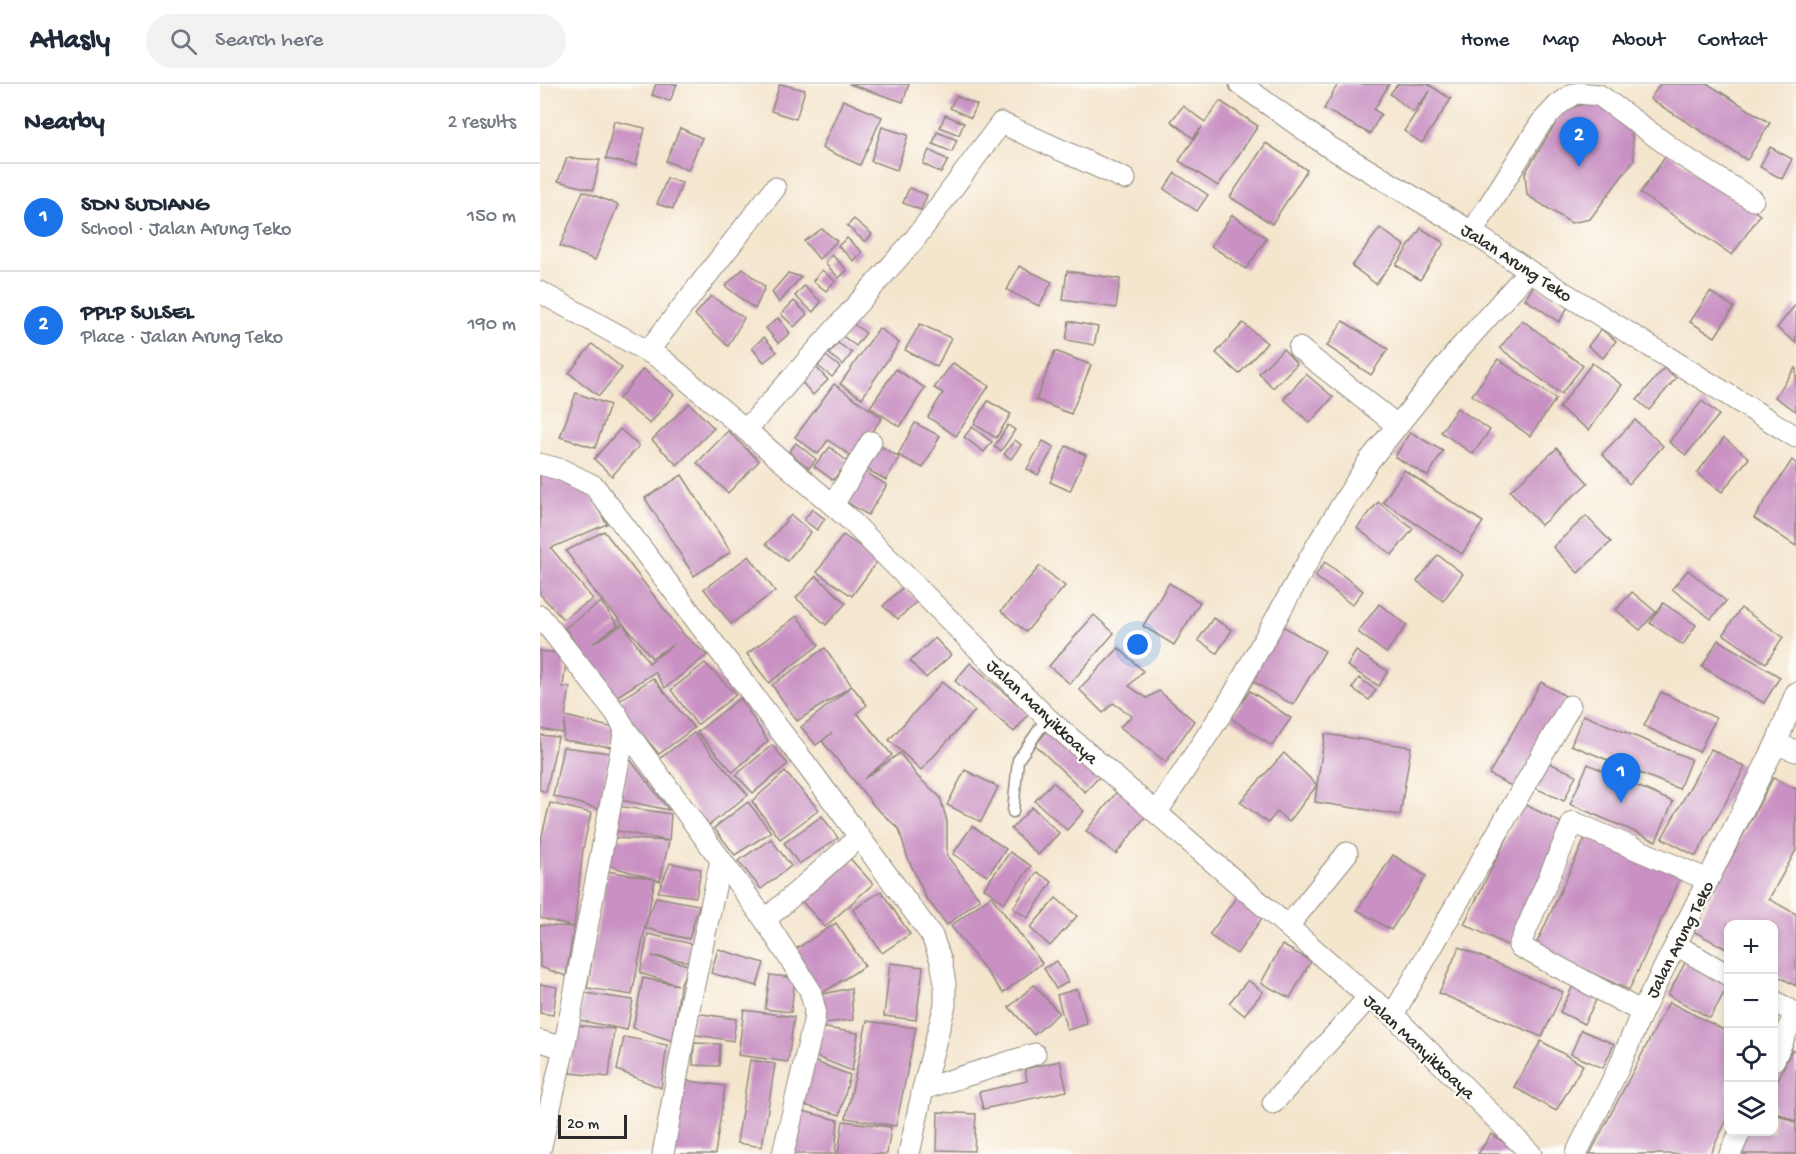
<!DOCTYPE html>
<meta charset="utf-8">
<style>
:root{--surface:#fff;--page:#f2f2f3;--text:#1f2937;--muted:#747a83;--line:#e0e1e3;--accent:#1a73e8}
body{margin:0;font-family:"Gochi Hand",sans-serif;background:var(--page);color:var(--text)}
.controls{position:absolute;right:18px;bottom:18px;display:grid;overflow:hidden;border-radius:12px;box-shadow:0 3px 9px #0003}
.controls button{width:54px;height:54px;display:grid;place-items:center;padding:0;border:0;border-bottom:2px solid var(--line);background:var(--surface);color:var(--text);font:30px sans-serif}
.scale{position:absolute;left:18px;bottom:15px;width:69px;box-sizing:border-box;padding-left:6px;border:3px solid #2b2b2b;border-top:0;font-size:16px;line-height:21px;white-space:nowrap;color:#2b2b2b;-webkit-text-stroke:4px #fdfcf7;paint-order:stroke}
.you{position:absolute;left:598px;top:561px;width:21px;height:21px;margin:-15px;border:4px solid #fff;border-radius:50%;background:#1a73e8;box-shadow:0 0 0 9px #1a73e833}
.badge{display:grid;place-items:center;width:39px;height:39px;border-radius:50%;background:var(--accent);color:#fff;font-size:20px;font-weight:700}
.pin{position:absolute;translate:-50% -50px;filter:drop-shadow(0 2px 3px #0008)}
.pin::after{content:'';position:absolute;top:32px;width:21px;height:18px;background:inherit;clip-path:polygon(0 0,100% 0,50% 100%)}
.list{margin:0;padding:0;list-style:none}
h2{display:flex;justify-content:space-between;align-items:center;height:78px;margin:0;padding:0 24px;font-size:26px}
h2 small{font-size:20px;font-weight:400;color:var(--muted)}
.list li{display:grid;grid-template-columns:39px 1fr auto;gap:18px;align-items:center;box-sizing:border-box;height:108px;padding:0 24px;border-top:2px solid var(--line)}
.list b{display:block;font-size:22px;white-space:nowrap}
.list p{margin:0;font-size:20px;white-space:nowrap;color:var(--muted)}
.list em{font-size:20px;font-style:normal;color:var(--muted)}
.icon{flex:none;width:33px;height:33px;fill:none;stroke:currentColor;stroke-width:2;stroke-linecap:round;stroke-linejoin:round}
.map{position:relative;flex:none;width:1256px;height:1070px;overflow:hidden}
header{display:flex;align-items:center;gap:36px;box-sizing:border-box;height:84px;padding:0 30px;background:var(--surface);border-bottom:2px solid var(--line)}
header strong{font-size:28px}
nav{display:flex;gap:33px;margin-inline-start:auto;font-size:21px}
.search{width:420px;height:54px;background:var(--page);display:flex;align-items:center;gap:15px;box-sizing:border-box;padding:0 21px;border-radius:33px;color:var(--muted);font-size:22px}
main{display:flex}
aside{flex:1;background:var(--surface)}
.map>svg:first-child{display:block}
.building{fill:#c991c3}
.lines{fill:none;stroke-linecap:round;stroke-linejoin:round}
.service-casing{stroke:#90887c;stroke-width:13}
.minor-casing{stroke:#90887c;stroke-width:23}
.service{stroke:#fff;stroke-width:10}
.minor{stroke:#fff;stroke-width:21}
.labels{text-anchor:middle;stroke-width:4.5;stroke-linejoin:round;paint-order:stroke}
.street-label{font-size:18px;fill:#2b2b2b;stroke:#fdfcf7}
</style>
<header>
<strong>Atlasly</strong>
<div class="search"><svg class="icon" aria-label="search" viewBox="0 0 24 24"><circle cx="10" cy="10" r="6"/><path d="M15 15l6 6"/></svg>Search here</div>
<nav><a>Home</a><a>Map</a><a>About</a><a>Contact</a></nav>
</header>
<main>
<aside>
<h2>Nearby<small>2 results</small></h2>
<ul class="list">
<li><span class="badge">1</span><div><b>SDN SUDIANG</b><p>School · Jalan Arung Teko</p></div><em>150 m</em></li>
<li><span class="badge">2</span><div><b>PPLP SULSEL</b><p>Place · Jalan Arung Teko</p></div><em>190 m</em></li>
</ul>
</aside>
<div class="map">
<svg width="1256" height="1070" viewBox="0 0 1256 1070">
<rect width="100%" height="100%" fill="#fdfcf7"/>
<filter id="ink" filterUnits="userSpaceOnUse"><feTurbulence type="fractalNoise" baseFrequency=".0167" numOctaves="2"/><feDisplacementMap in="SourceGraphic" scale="12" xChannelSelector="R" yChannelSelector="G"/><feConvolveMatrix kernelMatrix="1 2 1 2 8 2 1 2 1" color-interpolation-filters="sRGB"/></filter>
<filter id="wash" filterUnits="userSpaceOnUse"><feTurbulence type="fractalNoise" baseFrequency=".008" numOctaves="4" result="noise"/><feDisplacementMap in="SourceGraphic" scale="24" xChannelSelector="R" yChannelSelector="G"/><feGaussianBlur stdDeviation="1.35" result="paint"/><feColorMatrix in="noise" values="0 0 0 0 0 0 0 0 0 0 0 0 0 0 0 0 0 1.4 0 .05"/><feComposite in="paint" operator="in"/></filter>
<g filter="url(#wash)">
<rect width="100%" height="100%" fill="#f4e5cd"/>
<g id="blocks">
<g class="building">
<polygon points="116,0 137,0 130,17 112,11"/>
<polygon points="240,0 265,6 256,35 231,27"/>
<polygon points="309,0 369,0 363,18"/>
<polygon points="798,0 849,0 834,26 841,30 830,50 784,25"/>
<polygon points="858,0 888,0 911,15 882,59 864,47 890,7 873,28 850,10"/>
<polygon points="1120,0 1168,0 1230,39 1207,76 1110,15"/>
<polygon points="416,12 437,21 431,34 410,24"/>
<polygon points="303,16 342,33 320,81 282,64"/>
<polygon points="680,17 718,42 678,102 639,77 662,43 653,54 631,37 643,22 665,38"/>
<polygon points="1055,17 1091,40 1094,76 1050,135 1031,139 987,111 985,89 1024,26"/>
<polygon points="405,31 424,39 419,51 400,43"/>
<polygon points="74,37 105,44 96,81 66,75"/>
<polygon points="342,43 368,51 357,86 331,77"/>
<polygon points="140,44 162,54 148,86 126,77"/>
<polygon points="397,48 417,56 412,68 393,60"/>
<polygon points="726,59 767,86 732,140 690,113"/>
<polygon points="1230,63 1252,75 1242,95 1220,83"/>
<polygon points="389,66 408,76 401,89 383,80"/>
<polygon points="1128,69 1220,131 1192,171 1100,109"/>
<polygon points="27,74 60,76 53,106 18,97"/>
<polygon points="635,89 668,111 657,127 624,105"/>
<polygon points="127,94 142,99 133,125 117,120"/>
<polygon points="369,104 387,111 381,126 363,119"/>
<polygon points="43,107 78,121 55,176 20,162"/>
<polygon points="692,131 727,154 706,185 671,162"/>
<polygon points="314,135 332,150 325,158 307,142"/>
<polygon points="840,144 865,162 836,200 812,182"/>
<polygon points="881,144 904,159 880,196 856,181"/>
<polygon points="282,145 297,157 279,175 264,157"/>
<polygon points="307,154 322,168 314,177 298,162"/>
<polygon points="292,171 307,186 299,194 285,179"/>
<polygon points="479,182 512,198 499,222 467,206"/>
<polygon points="203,185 225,203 215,225 185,202"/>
<polygon points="282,186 295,197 286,207 273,197"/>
<polygon points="527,187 580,195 576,224 523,216"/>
<polygon points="248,189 261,193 239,219 232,208"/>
<polygon points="994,201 1028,223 1019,238 985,215"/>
<polygon points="264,202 281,218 273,228 255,212"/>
<polygon points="1170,208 1194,223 1175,253 1150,238"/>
<polygon points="171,212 204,234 188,262 155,231"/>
<polygon points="254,217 267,230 254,243 241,230"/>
<polygon points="1256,220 1256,259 1237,244"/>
<polygon points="238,234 250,249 238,259 226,244"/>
<polygon points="982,236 1043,282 1021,310 960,264"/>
<polygon points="309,237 326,249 316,262 300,250"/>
<polygon points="529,237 558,243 554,261 526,256"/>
<polygon points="803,237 848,265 831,291 787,262"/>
<polygon points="703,239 727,259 699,290 676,269"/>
<polygon points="380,240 411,254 397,283 365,266"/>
<polygon points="339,244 359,259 322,314 300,300"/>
<polygon points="1061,245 1076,257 1063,274 1048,262"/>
<polygon points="224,253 237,268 224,278 212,264"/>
<polygon points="298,259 312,269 303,281 289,270"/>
<polygon points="52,260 82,284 59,312 29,289"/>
<polygon points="743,265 757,280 733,304 719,289"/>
<polygon points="515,267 551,281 531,330 496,316"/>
<polygon points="286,272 300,283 292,293 278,282"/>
<polygon points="958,275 1016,315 990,352 932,311"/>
<polygon points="413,279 449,302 416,352 388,333 403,309 394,304"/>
<polygon points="1052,279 1082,301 1049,346 1019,324"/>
<polygon points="276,283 288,296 273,311 261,297"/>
<polygon points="1124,284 1136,294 1109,326 1097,316"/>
<polygon points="1255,284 1256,285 1256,327 1235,313"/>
<polygon points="103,285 134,310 110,340 79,315"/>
<polygon points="356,285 385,304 360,343 330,323"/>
<polygon points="766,290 793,313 770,339 744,315"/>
<polygon points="294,300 342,334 313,373 288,356 278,370 255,353"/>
<polygon points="36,309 70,321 55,364 20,353"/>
<polygon points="448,317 471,330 456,354 434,340"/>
<polygon points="1162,317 1179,331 1146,371 1129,358"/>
<polygon points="149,319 174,344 137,381 112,356"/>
<polygon points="917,324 950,346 933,370 901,348"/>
<polygon points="1095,336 1123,362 1089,400 1062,370"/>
<polygon points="375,339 400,352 383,384 358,371"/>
<polygon points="468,341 475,346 461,367 454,363"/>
<polygon points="432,343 452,358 444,368 424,353"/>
<polygon points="80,345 99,362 72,392 54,375"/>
<polygon points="188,347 219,377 188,409 157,379"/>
<polygon points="870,348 903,367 888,392 855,373"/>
<polygon points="1184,354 1209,374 1182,408 1157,389"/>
<polygon points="475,356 481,361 471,375 464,370"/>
<polygon points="503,357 514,363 498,391 487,385"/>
<polygon points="256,359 276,375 269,384 249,368"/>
<polygon points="337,360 359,373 346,396 323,383"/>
<polygon points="526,362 546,371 530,407 510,398"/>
<polygon points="290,363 308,378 293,396 274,382"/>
<polygon points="1017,364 1048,399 1001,441 970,407"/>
<polygon points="1252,376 1256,379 1256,462 1214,434"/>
<polygon points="322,386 347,401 328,431 303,416"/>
<polygon points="864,386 943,438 922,470 843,418"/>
<polygon points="0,388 47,406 67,440 11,464 53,515 23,535 0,510"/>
<polygon points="142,391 191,468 154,492 105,414"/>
<polygon points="838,418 873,445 852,471 817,444"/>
<polygon points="272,425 285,435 277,446 264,436"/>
<polygon points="251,431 271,448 247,477 226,460"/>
<polygon points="1046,432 1071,458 1038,489 1013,463"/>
<polygon points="64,447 145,552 167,571 125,604 115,588 73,615 25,544 61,518 78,541 53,559 83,540 109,579 133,561 112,574 96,554 57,511 26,467"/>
<polygon points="303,451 339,475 312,512 277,488"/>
<polygon points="898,471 923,490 903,517 877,497"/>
<polygon points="209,472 235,507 191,540 164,505"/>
<polygon points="785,478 823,507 812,521 775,492"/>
<polygon points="500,482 525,502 486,548 461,527"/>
<polygon points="1148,486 1186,517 1171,535 1132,505"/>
<polygon points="276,492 306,519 286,541 256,514"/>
<polygon points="629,499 660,518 634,561 603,542"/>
<polygon points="362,504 377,517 358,535 343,522"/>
<polygon points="1092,508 1116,528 1100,546 1076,526"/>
<polygon points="1123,519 1156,541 1143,561 1110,539"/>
<polygon points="839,520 867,541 846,569 818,548"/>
<polygon points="1201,524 1243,553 1226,579 1183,550"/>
<polygon points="554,531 574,549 530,600 509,582"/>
<polygon points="257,532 279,561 229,599 207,570"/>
<polygon points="673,534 692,546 677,569 658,556"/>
<polygon points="741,541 785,567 753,621 709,595"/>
<polygon points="395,554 411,571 386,594 370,577"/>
<polygon points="1178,556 1240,593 1224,619 1162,583"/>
<polygon points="285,564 312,602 257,637 232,601"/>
<polygon points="579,564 603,587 589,602 607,614 619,607 654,637 626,678 580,643 592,632 573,619 563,629 539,605"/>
<polygon points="0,567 27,570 23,603 30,603 25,632 74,644 71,663 23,656 25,637 23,649 0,645"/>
<polygon points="816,567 848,587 839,602 807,582"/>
<polygon points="165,579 196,611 157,641 131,606"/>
<polygon points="430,579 489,630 474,648 415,597"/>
<polygon points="113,594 154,644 119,670 76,619"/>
<polygon points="819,594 836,606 829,616 812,604"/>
<polygon points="402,598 435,627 381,686 349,656"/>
<polygon points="1001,598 1027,613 975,704 949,690"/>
<polygon points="312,602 327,621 317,629 352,671 324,695 360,669 377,692 400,713 407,737 407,772 440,815 407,841 386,814 367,772 359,745 335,723 282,657 292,649 276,661 261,643"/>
<polygon points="710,607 751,634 732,662 691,634"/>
<polygon points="1121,608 1176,634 1159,668 1104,642"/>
<polygon points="200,614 228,657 193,688 157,648"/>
<polygon points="1043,631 1151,675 1139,705 1031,661"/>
<polygon points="510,644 561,691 545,708 495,661"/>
<polygon points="154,649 208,711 168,742 119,675"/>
<polygon points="785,650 871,663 860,731 775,718 777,701 749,738 737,728 728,739 700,718 744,669 777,701"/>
<polygon points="0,651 18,653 6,708 0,706"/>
<polygon points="232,661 248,680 213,709 196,691"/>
<polygon points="23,663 70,669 59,725 13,712"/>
<polygon points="1171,665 1205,683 1156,772 1122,754"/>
<polygon points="89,674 129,726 81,716"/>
<polygon points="1007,678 1036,691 1024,717 995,704"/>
<polygon points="1048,680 1133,718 1116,757 1030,720"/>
<polygon points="425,686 458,703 441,738 407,721"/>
<polygon points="245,688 279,726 240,755 212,717"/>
<polygon points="1233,694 1256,705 1256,766 1229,815 1256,830 1256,902 1234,890 1233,840 1188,840 1188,866 1153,847"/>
<polygon points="513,698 544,727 527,746 495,717"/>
<polygon points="579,705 609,728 576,770 546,747"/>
<polygon points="208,718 231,748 195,771 174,744"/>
<polygon points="10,719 51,729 43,765 34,843 26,892 0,883 0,841 34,843 0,834 0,759"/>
<polygon points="984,720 1028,742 969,862 924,840"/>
<polygon points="78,722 131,730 129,757 120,797 67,781 74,754 129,757 73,746"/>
<polygon points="492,723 519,749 498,771 471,745"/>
<polygon points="282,732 298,754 259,780 244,759"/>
<polygon points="432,742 466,765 447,792 413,770"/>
<polygon points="1048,748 1143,789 1089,906 995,863"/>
<polygon points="231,755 251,782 221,805 198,777"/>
<polygon points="470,768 491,782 464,819 444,804"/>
<polygon points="305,769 333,800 285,843 256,811"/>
<polygon points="853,771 886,792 851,846 817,826"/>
<polygon points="130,779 161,785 156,813 118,808"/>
<polygon points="67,787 115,795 92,911 47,904"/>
<polygon points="497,788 512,798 488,834 473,824"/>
<polygon points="341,807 370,850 342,869 313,826"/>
<polygon points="700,808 727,827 697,870 669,851"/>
<polygon points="451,812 502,879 463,909 411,842"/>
<polygon points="116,813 159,821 149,855 104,844"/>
<polygon points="516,814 537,832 510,862 490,844"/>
<polygon points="296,839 325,882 279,911 311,904 313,936 283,939 251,868"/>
<polygon points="108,850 152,860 151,878 112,872 149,881 140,902 133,957 93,944 103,894 138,901 100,889"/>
<polygon points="742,861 771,877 750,914 721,899"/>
<polygon points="919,863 1023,908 1002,953 899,909"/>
<polygon points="178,865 224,879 217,902 171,889"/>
<polygon points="1147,875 1188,897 1188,902 1170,934 1128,911"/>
<polygon points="517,877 528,898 516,905 504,884"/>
<polygon points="350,879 383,883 376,936 344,932"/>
<polygon points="230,891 255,894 251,928 225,925"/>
<polygon points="708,896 723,908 704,931 689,919"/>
<polygon points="1036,896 1060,908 1044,940 1020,928"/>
<polygon points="0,900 17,903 13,931 0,929"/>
<polygon points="494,901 519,929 494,951 469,923"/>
<polygon points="537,905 547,940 527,946 517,911"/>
<polygon points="45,909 93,916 87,946 38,936"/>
<polygon points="1129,918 1188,948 1188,1034 1170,1070 1050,1070"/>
<polygon points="204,926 254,933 248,978 198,971"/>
<polygon points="155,929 196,935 193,957 151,950"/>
<polygon points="327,937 376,944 356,1042 306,1034"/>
<polygon points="35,941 74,945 69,993 30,989"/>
<polygon points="280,943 318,949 312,987 272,971"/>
<polygon points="1041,946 1074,960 1063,984 1031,970"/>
<polygon points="84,953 127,961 121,1004 77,986"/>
<polygon points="1001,957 1043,981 1016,1027 974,1003"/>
<polygon points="154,959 180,960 179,982 153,981"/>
<polygon points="1252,966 1256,968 1256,1038 1234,1027 1234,1004"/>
<polygon points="210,976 235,980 222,1063 197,1059"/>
<polygon points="271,976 310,991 300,1031 260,1020"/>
<polygon points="520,977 527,1007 443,1025 439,1008 487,997 485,985"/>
<polygon points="142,996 185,1002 175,1070 131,1070"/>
<polygon points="259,1026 298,1036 295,1070 250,1070"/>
<polygon points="398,1028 436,1030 434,1067 397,1066"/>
<polygon points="1234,1029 1256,1039 1256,1070 1195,1070 1205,1048 1234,1048"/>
<polygon points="303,1037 351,1043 347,1070 298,1070"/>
<polygon points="951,1050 984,1070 938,1070"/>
</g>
</g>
</g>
<g filter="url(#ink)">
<use href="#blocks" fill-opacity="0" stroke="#90887c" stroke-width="1.5"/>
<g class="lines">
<g class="service-casing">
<polyline id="service" points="473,728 478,676 507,634"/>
</g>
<g class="minor-casing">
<g id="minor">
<polyline points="700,0 786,61 932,148 989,187 1256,353"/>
<polyline points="932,148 1001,39 1018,21 1033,10 1039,9 1059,11 1141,71 1213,116"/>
<polyline points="0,208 123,276 206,346 310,436 507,634 829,913 853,931 991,1070"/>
<polyline points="759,264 858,342"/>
<polyline points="108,267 235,104"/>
<polyline points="206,346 374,156 461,39 585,95"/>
<polyline points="0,380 22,386 54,402 271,687 392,852 401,877 405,899 405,921 383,1005 369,1070"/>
<polyline points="293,421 331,358"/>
<polyline points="0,532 76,629 85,645 225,836 270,906 275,926 274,937 243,1070"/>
<polyline points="1236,660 1256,609"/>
<polyline points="617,728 691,615 777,461 829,377 919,265 989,187"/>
<polyline points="225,836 319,753"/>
<polyline points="748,842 807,769"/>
<polyline points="1136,861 1188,891"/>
<polyline points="1234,917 1256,930"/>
<polyline points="1102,928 979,862 1033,738 1168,796"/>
<polyline points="853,931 1030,622"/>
<polyline points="0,957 24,964 0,1066"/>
<polyline points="24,964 85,645"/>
<polyline points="1234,976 1255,929"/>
<polyline points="383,1005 495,970"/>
<polyline points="733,1019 829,913"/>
<polyline points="123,1070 151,914 181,776"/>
<polyline points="1036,1070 1079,983 1102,928 1236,660 1256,667"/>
<polyline points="1190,1070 1200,1048"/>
</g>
</g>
<use href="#service" class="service"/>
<use href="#minor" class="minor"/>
</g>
</g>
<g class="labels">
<g class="street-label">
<text transform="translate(977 178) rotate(33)" y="6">Jalan Arung Teko</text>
<text transform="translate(503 627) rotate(43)" y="6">Jalan Manyikkoaya</text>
<text transform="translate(1139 855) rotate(-63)" y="6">Jalan Arung Teko</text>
<text transform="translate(880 962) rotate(43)" y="6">Jalan Manyikkoaya</text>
</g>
</g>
</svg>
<div class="controls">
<button>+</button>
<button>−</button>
<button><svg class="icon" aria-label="locate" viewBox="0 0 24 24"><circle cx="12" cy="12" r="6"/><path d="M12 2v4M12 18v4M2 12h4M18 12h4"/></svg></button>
<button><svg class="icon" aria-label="layers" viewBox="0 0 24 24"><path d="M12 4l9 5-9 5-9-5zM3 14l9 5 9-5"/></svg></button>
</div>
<div class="scale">20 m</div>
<div class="you"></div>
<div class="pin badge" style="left:1081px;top:719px">1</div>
<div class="pin badge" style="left:1039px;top:83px">2</div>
</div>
</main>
